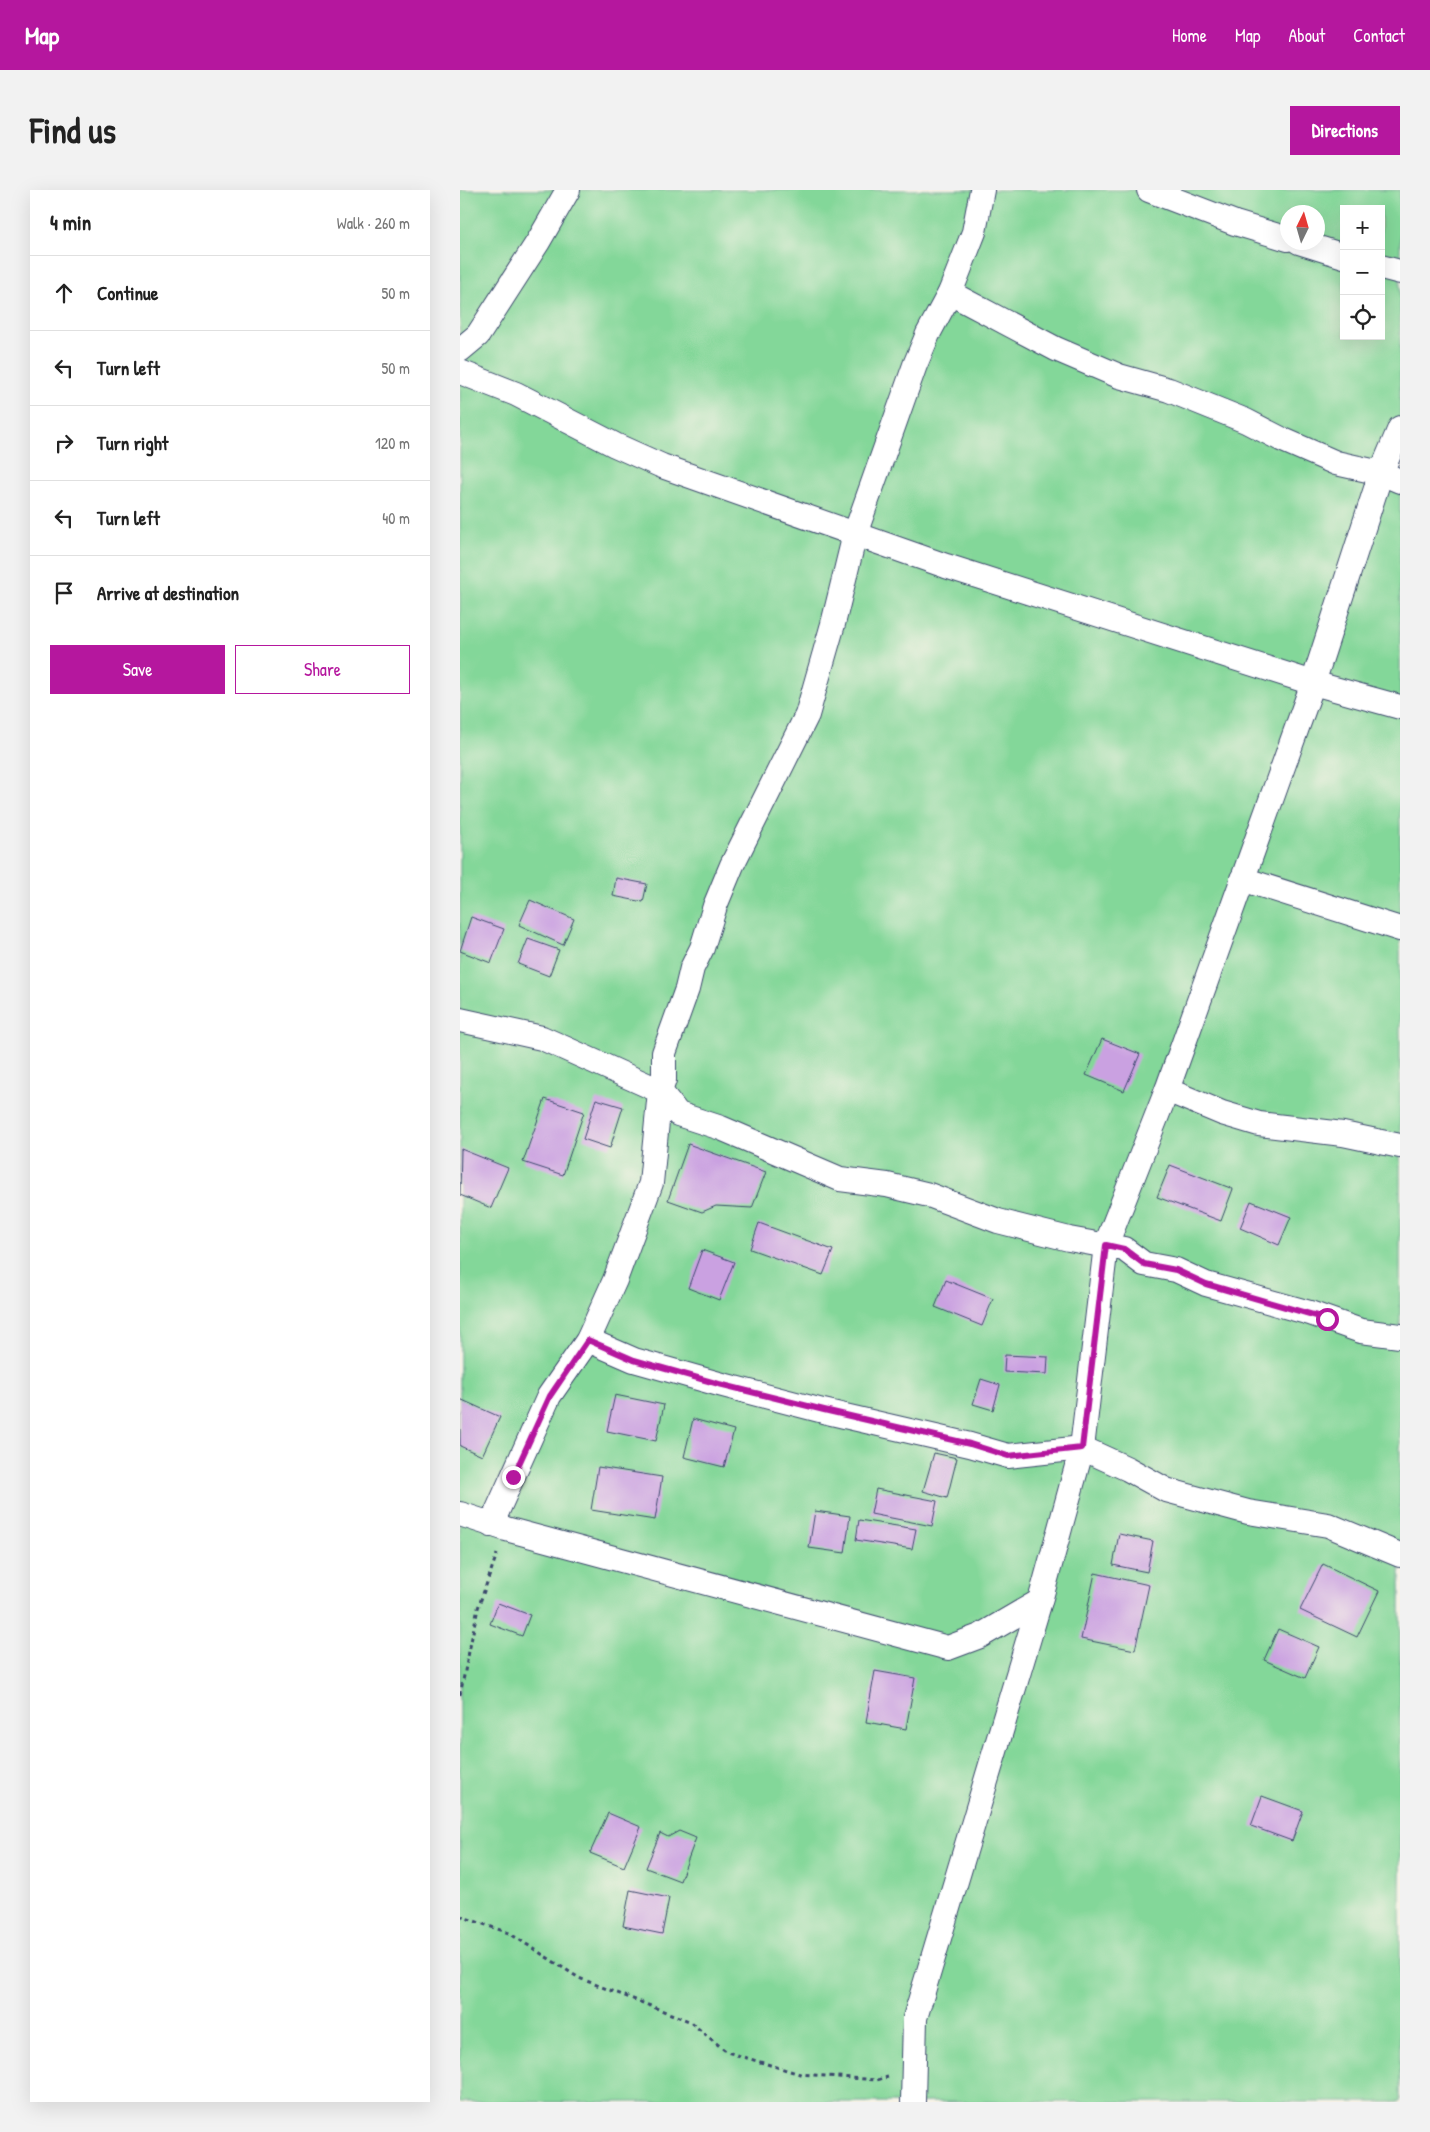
<!DOCTYPE html>
<meta charset="utf-8">
<style>
:root{--surface:#fff;--page:#f2f2f2;--text:#222;--muted:#767676;--line:#e0e0e0;--accent:#b5179e}
body{margin:0;font-family:"Patrick Hand",sans-serif;background:var(--page);color:var(--text)}
.controls{position:absolute;right:15px;top:15px;display:grid;overflow:hidden;border-radius:0px;box-shadow:0 5px 20px #0002}
.controls button{width:45px;height:45px;display:grid;place-items:center;padding:0;border:0;border-bottom:1px solid var(--line);background:var(--surface);color:var(--text);font:25px sans-serif}
.compass{position:absolute;left:820px;top:15px;width:45px;height:45px;border-radius:50%;background:var(--surface);box-shadow:0 5px 20px #0002;rotate:5deg}
.stop{position:absolute;width:15px;height:15px;margin:-11px;border:4px solid #b5179e;border-radius:50%;background:#fff}
.stop.end{background:#b5179e;border-color:#fff;box-shadow:0 1px 5px #0008}
.list{margin:0;padding:0;list-style:none}
h2{display:flex;justify-content:space-between;align-items:center;height:65px;margin:0;padding:0 20px;font-size:21px}
h2 small{font-size:16px;font-weight:400;color:var(--muted)}
.list li{display:grid;grid-template-columns:32px 1fr auto;gap:15px;align-items:center;box-sizing:border-box;height:75px;padding:0 20px;border-top:1px solid var(--line)}
.list b{display:block;font-size:19px;white-space:nowrap}
.list em{font-size:16px;font-style:normal;color:var(--muted)}
.actions{display:flex;gap:10px;padding:15px 20px}
.actions a{flex:1;padding:11px 0;border:1px solid var(--accent);border-radius:0px;text-align:center;font-size:18px;color:var(--accent)}
.actions .main{background:var(--accent);color:#fff}
.icon{flex:none;width:28px;height:28px;fill:none;stroke:currentColor;stroke-width:2;stroke-linecap:round;stroke-linejoin:round}
.map{position:relative;flex:none;width:940px;height:1912px;overflow:hidden;border-radius:0px}
header{display:flex;align-items:center;gap:30px;box-sizing:border-box;height:70px;padding:0 25px;background:var(--accent);color:#fff}
header strong{font-size:24px}
nav{display:flex;gap:28px;margin-inline-start:auto;font-size:18px}
.intro{display:flex;align-items:center;justify-content:space-between;box-sizing:border-box;height:120px;padding:0 30px}
h1{margin:0;font-size:35px}
.button{padding:12px 22px;border-radius:0px;background:var(--accent);color:#fff;font-size:18px;font-weight:700}
main{display:flex;gap:30px;padding:0 30px}
aside{flex:1;background:var(--surface);border-radius:0px;box-shadow:0 5px 20px #0002}
.map>svg:first-child{display:block}
.grass{fill:#83d799;stroke:#4f837c;fill-rule:evenodd}
.building{fill:#caa1e1}
.lines{fill:none;stroke-linecap:round;stroke-linejoin:round}
.street-casing{stroke:#3b496c;stroke-width:26}
.path{stroke:#3b496c;stroke-width:3;stroke-dasharray:4 4;stroke-linecap:butt}
.street{stroke:#fff;stroke-width:24}
.route{stroke:#b5179e;stroke-width:6}
</style>
<header>
<strong>Map</strong>
<nav><a>Home</a><a>Map</a><a>About</a><a>Contact</a></nav>
</header>
<div class="intro"><h1>Find us</h1><a class="button">Directions</a></div>
<main>
<aside>
<h2>4 min<small>Walk · 260 m</small></h2>
<ul class="list">
<li><svg class="icon" aria-label="ahead" viewBox="0 0 24 24"><path d="M12 20V5M6 11l6-6 6 6"/></svg><div><b>Continue</b></div><em>50 m</em></li>
<li><svg class="icon" aria-label="left" viewBox="0 0 24 24"><path d="M17 20v-9H6M10 6l-5 5 5 5"/></svg><div><b>Turn left</b></div><em>50 m</em></li>
<li><svg class="icon" aria-label="right" viewBox="0 0 24 24"><path d="M7 20v-9h11M14 6l5 5-5 5"/></svg><div><b>Turn right</b></div><em>120 m</em></li>
<li><svg class="icon" aria-label="left" viewBox="0 0 24 24"><path d="M17 20v-9H6M10 6l-5 5 5 5"/></svg><div><b>Turn left</b></div><em>40 m</em></li>
<li><svg class="icon" aria-label="arrive" viewBox="0 0 24 24"><path d="M6 21V4h12l-3 4 3 4H6"/></svg><div><b>Arrive at destination</b></div></li>
</ul>
<div class="actions"><a class="main">Save</a><a>Share</a></div>
</aside>
<div class="map">
<svg width="940" height="1912" viewBox="0 0 940 1912">
<rect width="100%" height="100%" fill="#f7f3e8"/>
<filter id="ink" filterUnits="userSpaceOnUse"><feTurbulence type="fractalNoise" baseFrequency=".02" numOctaves="2"/><feDisplacementMap in="SourceGraphic" scale="10" xChannelSelector="R" yChannelSelector="G"/><feConvolveMatrix kernelMatrix="1 2 1 2 8 2 1 2 1" color-interpolation-filters="sRGB"/></filter>
<filter id="wash" filterUnits="userSpaceOnUse"><feTurbulence type="fractalNoise" baseFrequency=".0096" numOctaves="4" result="noise"/><feDisplacementMap in="SourceGraphic" scale="20" xChannelSelector="R" yChannelSelector="G"/><feGaussianBlur stdDeviation="1.12" result="paint"/><feColorMatrix in="noise" values="0 0 0 0 0 0 0 0 0 0 0 0 0 0 0 0 0 1.4 0 .05"/><feComposite in="paint" operator="in"/></filter>
<g filter="url(#wash)">
<rect width="100%" height="100%" fill="#f1dbbb"/>
<path class="grass" d="M0,0H940V1912H0ZM884,19H921V146H884ZM828,22H858V52H828Z"/>
<g id="blocks">
<g class="building">
<polygon points="156,688 187,694 183,712 153,706"/>
<polygon points="70,710 114,729 103,755 59,735"/>
<polygon points="11,727 44,739 31,773 0,761"/>
<polygon points="68,749 99,760 89,786 58,774"/>
<polygon points="642,849 680,864 664,901 626,885"/>
<polygon points="85,909 124,922 103,985 63,972"/>
<polygon points="136,909 163,917 150,958 123,949"/>
<polygon points="228,954 306,982 292,1018 256,1016 242,1022 208,1010"/>
<polygon points="1,959 48,978 31,1018 0,1005"/>
<polygon points="710,975 773,999 761,1031 697,1007"/>
<polygon points="791,1011 831,1027 819,1055 780,1038"/>
<polygon points="299,1033 373,1060 363,1085 290,1059"/>
<polygon points="242,1060 274,1072 259,1110 228,1098"/>
<polygon points="486,1090 533,1109 522,1136 475,1117"/>
<polygon points="545,1165 588,1167 587,1184 544,1182"/>
<polygon points="521,1189 540,1195 533,1220 513,1214"/>
<polygon points="155,1205 204,1215 196,1251 147,1241"/>
<polygon points="0,1209 40,1227 22,1266 0,1256"/>
<polygon points="233,1229 274,1240 264,1277 224,1267"/>
<polygon points="474,1263 497,1268 487,1308 463,1301"/>
<polygon points="138,1277 202,1287 195,1330 131,1320"/>
<polygon points="416,1299 477,1311 472,1336 411,1324"/>
<polygon points="355,1321 390,1326 385,1363 349,1358"/>
<polygon points="399,1330 456,1339 452,1359 396,1350"/>
<polygon points="659,1344 693,1351 687,1382 653,1375"/>
<polygon points="863,1374 919,1401 897,1447 840,1420"/>
<polygon points="635,1383 689,1395 675,1460 621,1449"/>
<polygon points="38,1413 70,1425 62,1446 30,1434"/>
<polygon points="818,1439 859,1457 845,1488 804,1470"/>
<polygon points="415,1481 455,1488 446,1539 406,1532"/>
<polygon points="802,1606 843,1621 832,1651 791,1636"/>
<polygon points="148,1623 181,1637 164,1677 130,1663"/>
<polygon points="219,1641 236,1648 220,1691 186,1678 200,1643 208,1647"/>
<polygon points="170,1700 209,1708 202,1744 163,1736"/>
</g>
</g>
</g>
<g filter="url(#ink)">
<use href="#blocks" fill-opacity="0" stroke="#3b496c" stroke-width="1"/>
<g class="lines">
<g class="street-casing">
<g id="street">
<polyline points="689,0 775,33 828,49"/>
<polyline points="839,52 884,66"/>
<polyline points="921,77 940,82"/>
<polyline points="490,103 596,159 659,186 709,200 786,231 821,249 876,273 921,283 940,291"/>
<polyline points="0,160 18,145 78,52 108,0"/>
<polyline points="0,182 56,204 155,255 202,276 486,376 853,493 940,517"/>
<polyline points="782,689 940,739"/>
<polyline points="0,830 82,848 200,901 218,924 261,938 380,989 427,995 469,1005 538,1031 609,1049 664,1059 684,1074 716,1080 746,1094 850,1123 901,1141 940,1146"/>
<polyline points="707,900 762,923 799,934 883,944 940,956"/>
<polyline points="128,1150 174,1170 259,1194 363,1221 510,1255 548,1266 622,1258 668,1279 706,1300 788,1322 868,1335 940,1365"/>
<polyline points="0,1324 46,1339 488,1458 520,1446 580,1411"/>
<polyline points="31,1335 89,1206 128,1150 155,1090 191,993 200,901 204,890 204,863 227,799 232,778 242,758 255,716 272,675 347,525 373,434 395,344 455,175 468,144 490,103 505,65 514,42 522,0"/>
<polyline points="453,1912 455,1828 580,1411 622,1258 646,1055 707,900 853,493 921,283 940,238"/>
</g>
</g>
<g class="path">
<polyline points="0,1505 18,1418 37,1364"/>
<polyline points="0,1726 49,1743 119,1788 229,1831 267,1862 340,1884 417,1890 428,1887"/>
</g>
<use href="#street" class="street"/>
</g>
</g>
<g class="lines" filter="url(#ink)">
<polyline class="route" points="53,1287 90,1206 128,1150 174,1170 259,1194 364,1220 510,1254 548,1266 622,1258 646,1055 664,1059 684,1074 716,1080 746,1094 867,1129"/>
</g>
</svg>
<div class="controls">
<button>+</button>
<button>−</button>
<button><svg class="icon" aria-label="locate" viewBox="0 0 24 24"><circle cx="12" cy="12" r="6"/><path d="M12 2v4M12 18v4M2 12h4M18 12h4"/></svg></button>
</div>
<svg class="compass" viewBox="-18 -18 36 36"><path d="M0-13l5 13h-10z" fill="#e53935"/><path d="M0 13l5-13h-10z" fill="#767676"/></svg>
<div class="stop" style="left:867px;top:1129px"></div>
<div class="stop end" style="left:53px;top:1287px"></div>
</div>
</main>
